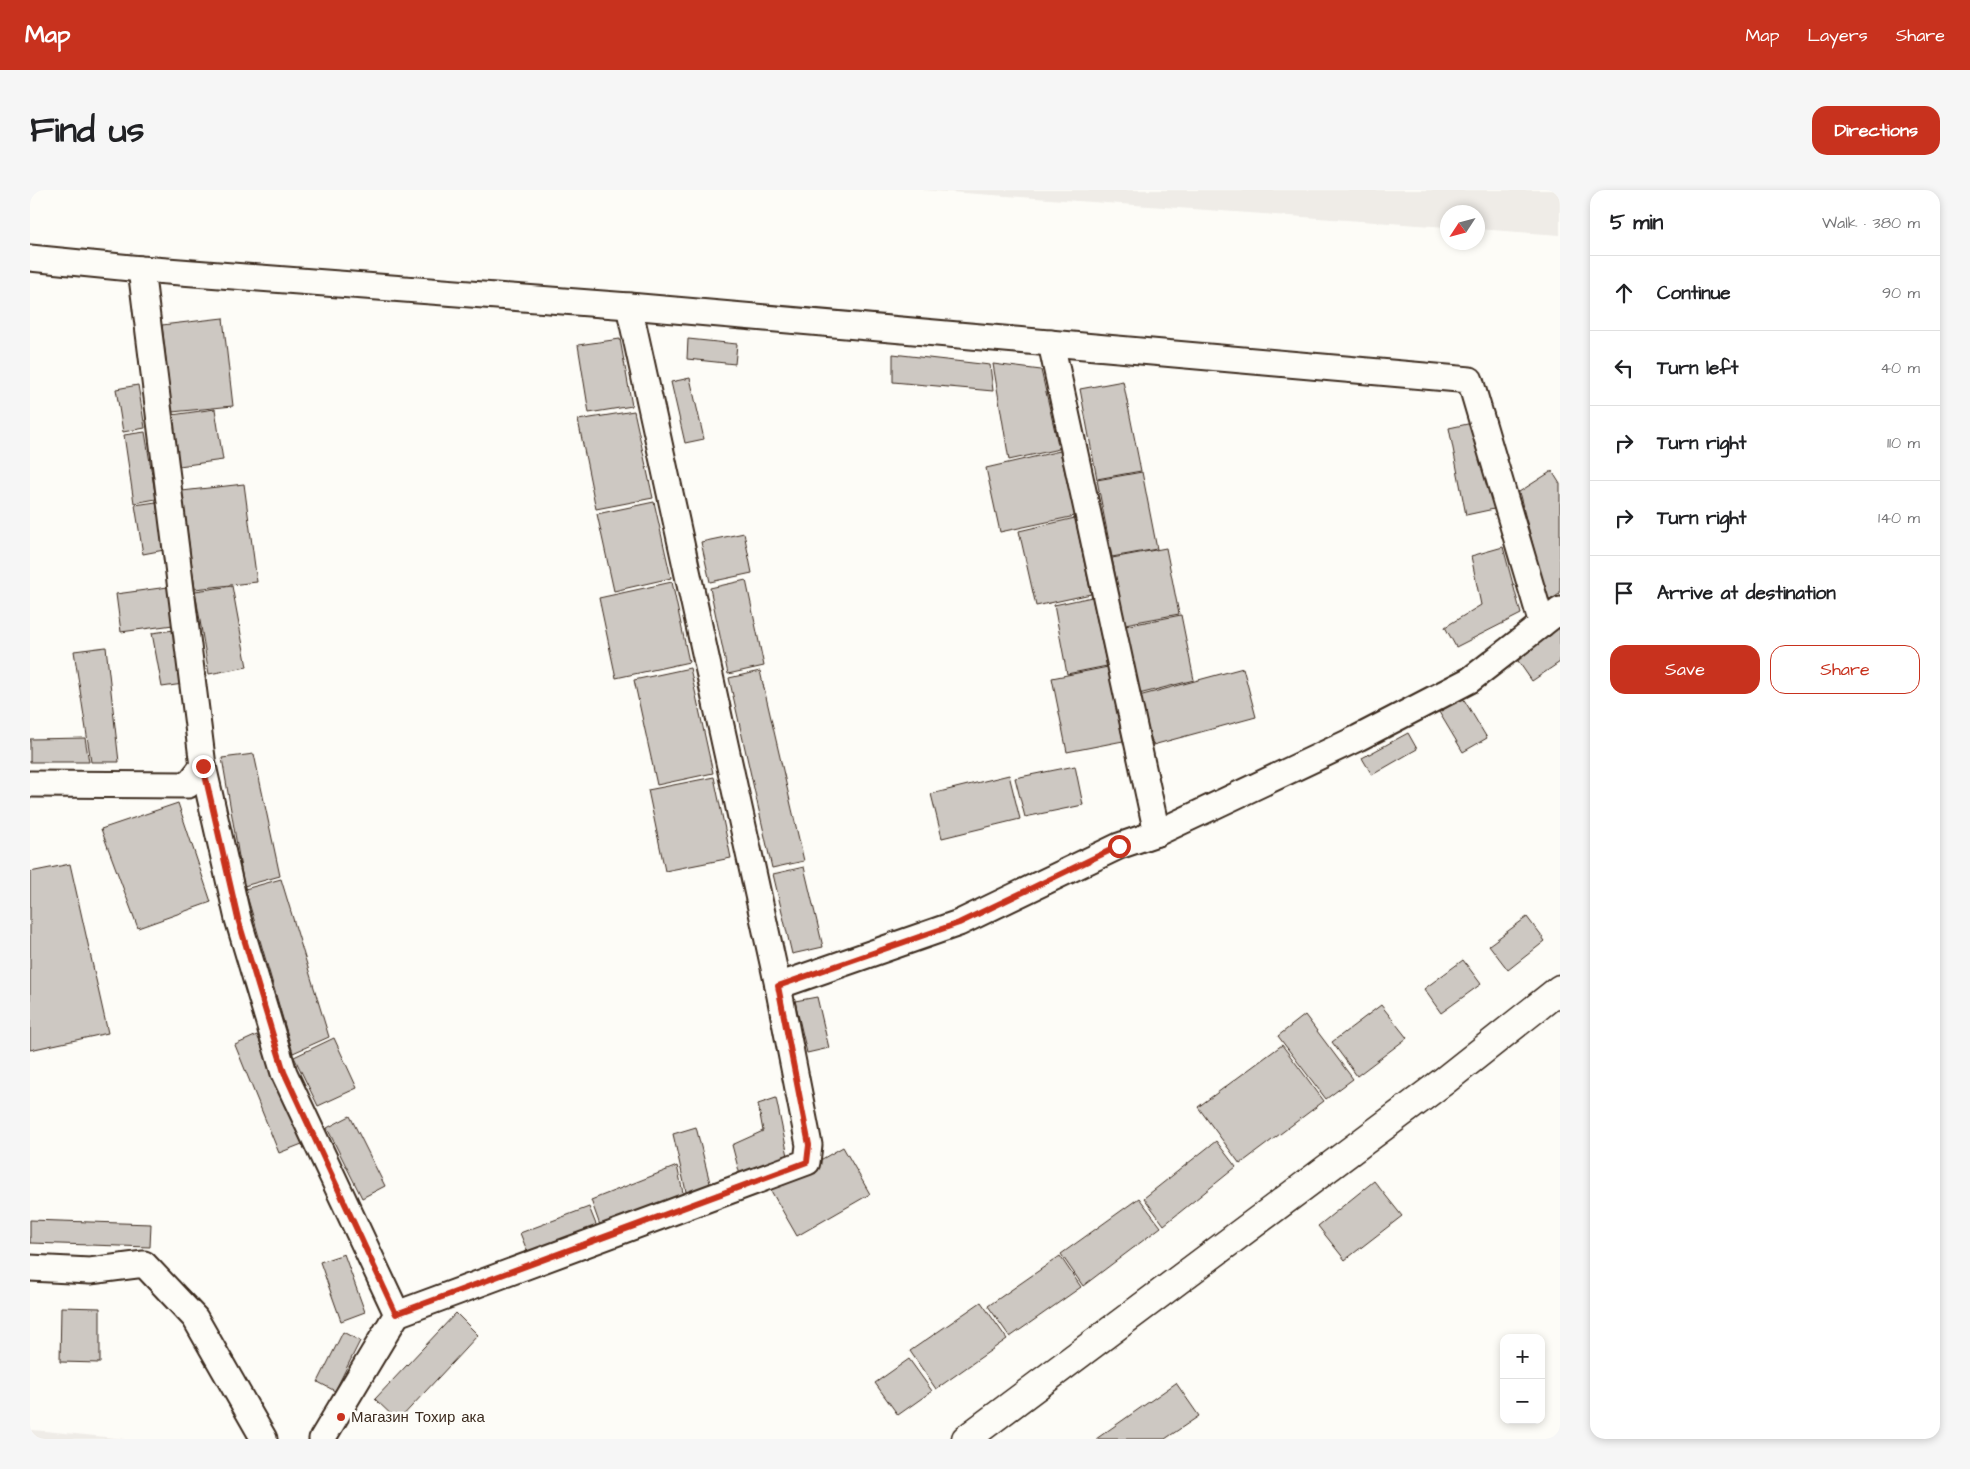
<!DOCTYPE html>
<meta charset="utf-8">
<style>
:root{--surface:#fff;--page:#f6f6f6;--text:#202124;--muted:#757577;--line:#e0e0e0;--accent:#c8321e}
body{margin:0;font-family:"Architects Daughter",sans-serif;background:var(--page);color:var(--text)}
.controls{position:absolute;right:15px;bottom:15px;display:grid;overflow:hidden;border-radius:10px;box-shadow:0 2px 8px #0003}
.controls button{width:45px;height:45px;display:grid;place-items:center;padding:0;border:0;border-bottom:1px solid var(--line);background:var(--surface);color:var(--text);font:25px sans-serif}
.compass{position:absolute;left:1410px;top:15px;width:45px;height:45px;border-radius:50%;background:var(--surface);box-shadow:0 2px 8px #0003;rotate:234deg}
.stop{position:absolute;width:15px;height:15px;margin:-11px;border:4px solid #c8321e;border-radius:50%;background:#fff}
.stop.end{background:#c8321e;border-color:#fff;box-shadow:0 1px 5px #0008}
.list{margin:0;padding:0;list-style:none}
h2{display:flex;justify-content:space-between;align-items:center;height:65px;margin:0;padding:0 20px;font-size:21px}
h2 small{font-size:16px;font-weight:400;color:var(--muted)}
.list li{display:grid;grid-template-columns:32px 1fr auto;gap:15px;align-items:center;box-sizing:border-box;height:75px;padding:0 20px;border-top:1px solid var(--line)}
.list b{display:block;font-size:19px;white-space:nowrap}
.list em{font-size:16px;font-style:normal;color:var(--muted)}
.actions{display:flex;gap:10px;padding:15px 20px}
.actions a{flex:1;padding:11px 0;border:1px solid var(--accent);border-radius:15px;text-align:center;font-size:18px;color:var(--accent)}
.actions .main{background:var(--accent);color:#fff}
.icon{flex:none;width:28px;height:28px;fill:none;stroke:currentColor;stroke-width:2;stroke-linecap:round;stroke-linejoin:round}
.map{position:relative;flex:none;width:1530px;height:1249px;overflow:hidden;border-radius:15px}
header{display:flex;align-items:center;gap:30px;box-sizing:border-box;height:70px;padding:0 25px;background:var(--accent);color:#fff}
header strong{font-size:24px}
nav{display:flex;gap:28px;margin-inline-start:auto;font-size:18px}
.intro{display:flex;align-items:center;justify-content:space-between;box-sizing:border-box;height:120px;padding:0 30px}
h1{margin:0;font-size:35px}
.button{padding:12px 22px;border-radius:15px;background:var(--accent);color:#fff;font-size:18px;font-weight:700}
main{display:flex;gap:30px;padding:0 30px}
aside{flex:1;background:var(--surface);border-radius:15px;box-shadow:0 2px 8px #0003}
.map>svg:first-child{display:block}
.built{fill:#efece7}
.building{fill:#cdc8c2;stroke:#3b2a1e}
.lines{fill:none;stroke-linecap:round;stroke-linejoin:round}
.street-casing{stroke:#3b2a1e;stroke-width:29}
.secondary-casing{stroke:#3b2a1e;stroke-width:31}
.street{stroke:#fdfcf7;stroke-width:25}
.secondary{stroke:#fdfcf7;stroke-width:28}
.route{stroke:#c8321e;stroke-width:6}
.poi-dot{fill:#c8321e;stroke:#fdfcf7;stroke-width:2}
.labels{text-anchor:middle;stroke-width:5;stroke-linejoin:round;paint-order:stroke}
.poi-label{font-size:15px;fill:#3b2a1e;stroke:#fdfcf7;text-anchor:start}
</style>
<header>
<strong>Map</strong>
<nav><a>Map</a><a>Layers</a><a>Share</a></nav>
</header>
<div class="intro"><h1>Find us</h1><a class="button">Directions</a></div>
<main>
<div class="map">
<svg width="1530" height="1249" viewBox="0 0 1530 1249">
<rect width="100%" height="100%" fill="#fdfcf7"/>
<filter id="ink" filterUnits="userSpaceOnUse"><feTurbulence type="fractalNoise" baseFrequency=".02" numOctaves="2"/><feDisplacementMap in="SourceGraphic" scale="10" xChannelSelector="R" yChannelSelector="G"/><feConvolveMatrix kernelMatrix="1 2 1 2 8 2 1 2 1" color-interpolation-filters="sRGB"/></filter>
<g filter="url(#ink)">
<g class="built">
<polygon points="891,0 1530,0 1530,45 1448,39 1448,22 1418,22 1417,37"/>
<polygon points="0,1240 15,1241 95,1249 0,1249"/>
</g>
<g class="building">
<polygon points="193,128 203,216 142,222 132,135"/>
<polygon points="590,149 602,216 559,223 548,155"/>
<polygon points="658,149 707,154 705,174 657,169"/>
<polygon points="863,164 960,175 963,201 863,192"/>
<polygon points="963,174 1011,180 1029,259 979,270"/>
<polygon points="660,188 674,249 655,253 641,192"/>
<polygon points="1093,191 1111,281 1067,289 1050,199"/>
<polygon points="108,195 115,238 93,242 86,199"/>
<polygon points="185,219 193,270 149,276 142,225"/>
<polygon points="604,221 623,308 566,319 548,230"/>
<polygon points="1447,232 1464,319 1436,325 1419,238"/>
<polygon points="115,242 126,309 104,313 94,245"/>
<polygon points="1030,261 1045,326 970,342 956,278"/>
<polygon points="1522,281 1530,294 1530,403 1518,413 1489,302"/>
<polygon points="1112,282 1127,359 1082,367 1067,290"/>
<polygon points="214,294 227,392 165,399 152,301"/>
<polygon points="126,312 134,360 113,364 105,315"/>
<polygon points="624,312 641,388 584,401 567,324"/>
<polygon points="1045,328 1061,404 1006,416 989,341"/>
<polygon points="714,343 722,383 680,392 671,352"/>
<polygon points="1473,357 1491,424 1426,457 1415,437 1451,415 1441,366"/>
<polygon points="1136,358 1149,424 1095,434 1082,368"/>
<polygon points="716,390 734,476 698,484 680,398"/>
<polygon points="642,392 659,472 586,488 569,408"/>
<polygon points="202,396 217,477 179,484 165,401"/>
<polygon points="138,397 143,435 91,442 86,404"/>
<polygon points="1062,407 1077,476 1037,484 1024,415"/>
<polygon points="1151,425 1164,490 1109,504 1095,436"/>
<polygon points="1530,437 1530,472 1502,491 1486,468"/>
<polygon points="144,440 153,494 132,497 122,443"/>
<polygon points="76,457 89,572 61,572 44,461"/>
<polygon points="1078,477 1093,551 1037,562 1022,488"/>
<polygon points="660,478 683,583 627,595 604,490"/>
<polygon points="1213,478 1226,527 1123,555 1109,506"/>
<polygon points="730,481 774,671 742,678 699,488"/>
<polygon points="1433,508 1457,548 1433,562 1409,522"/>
<polygon points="1378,543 1387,559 1342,585 1332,568"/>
<polygon points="55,548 59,572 0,572 0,549"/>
<polygon points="224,564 250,686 214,696 192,568"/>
<polygon points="1045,576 1053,615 995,627 985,588"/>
<polygon points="979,585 990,629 912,648 901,604"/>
<polygon points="684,587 701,668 635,681 618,600"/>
<polygon points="148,613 181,712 108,738 71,639"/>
<polygon points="40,674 78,843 0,860 0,682"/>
<polygon points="774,677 793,757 762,764 743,684"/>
<polygon points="251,689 299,847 263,863 215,699"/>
<polygon points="1497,727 1515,751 1478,780 1459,755"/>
<polygon points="1433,770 1451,794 1411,823 1394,799"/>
<polygon points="787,807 799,858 777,863 765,811"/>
<polygon points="1351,815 1377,848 1327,886 1302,852"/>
<polygon points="1275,825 1323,889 1296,909 1248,846"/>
<polygon points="227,845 272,954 249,963 205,855"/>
<polygon points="304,848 327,898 288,916 264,867"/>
<polygon points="1252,855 1294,911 1210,974 1168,917"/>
<polygon points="746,908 758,966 710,985 702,955 733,941 728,914"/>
<polygon points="320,926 355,996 332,1008 297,938"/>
<polygon points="666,937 681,997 657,1006 643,944"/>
<polygon points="1186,951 1206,977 1134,1035 1114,1008"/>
<polygon points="813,957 840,1004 767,1046 740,999"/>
<polygon points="647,976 654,1007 572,1041 561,1010"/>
<polygon points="1344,991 1372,1026 1315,1070 1288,1036"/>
<polygon points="1109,1008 1131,1037 1053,1096 1031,1064"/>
<polygon points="559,1017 569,1042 500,1068 490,1043"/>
<polygon points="0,1030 121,1034 120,1057 0,1053"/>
<polygon points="314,1064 335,1122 311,1131 290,1072"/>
<polygon points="1030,1066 1051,1097 980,1147 958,1116"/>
<polygon points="951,1112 977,1149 906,1199 880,1161"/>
<polygon points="31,1117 70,1118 70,1173 30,1172"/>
<polygon points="426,1123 448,1145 368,1231 345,1209"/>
<polygon points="313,1142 330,1151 305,1201 288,1192"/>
<polygon points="879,1169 902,1201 868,1225 845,1193"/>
<polygon points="1146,1193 1169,1226 1135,1249 1066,1249"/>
</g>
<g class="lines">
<g class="street-casing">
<g id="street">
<polyline points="0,68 111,79 599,116 1440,190 1512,434"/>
<polyline points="111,79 173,576 208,729 254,883 367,1124 292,1249"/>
<polyline points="1021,153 1127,643"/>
<polyline points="0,594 158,595 173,576"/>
<polyline points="748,796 929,733 1089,656 1127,643 1328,548 1440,490 1530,420"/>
<polyline points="0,1078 60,1081 114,1074 165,1128 234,1249"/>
<polyline points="367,1124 777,972 779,955 748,796 599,116"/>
</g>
</g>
<g class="secondary-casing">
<polyline id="secondary" points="936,1249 1414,891 1530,799"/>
</g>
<use href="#street" class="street"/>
<use href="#secondary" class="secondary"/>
</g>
</g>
<g class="lines" filter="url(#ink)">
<polyline class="route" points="173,576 208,729 254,882 366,1124 777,972 779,955 748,796 929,733 1089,656"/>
</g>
<circle class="poi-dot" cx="311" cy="1227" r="5"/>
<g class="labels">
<g class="poi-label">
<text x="321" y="1232">Магазин Тохир ака</text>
</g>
</g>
</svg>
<div class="controls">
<button>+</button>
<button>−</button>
</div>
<svg class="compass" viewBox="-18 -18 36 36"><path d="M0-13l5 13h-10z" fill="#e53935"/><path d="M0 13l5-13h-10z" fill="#757577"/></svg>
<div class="stop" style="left:1089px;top:656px"></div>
<div class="stop end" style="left:173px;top:576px"></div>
</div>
<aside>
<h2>5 min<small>Walk · 380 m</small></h2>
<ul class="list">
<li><svg class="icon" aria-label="ahead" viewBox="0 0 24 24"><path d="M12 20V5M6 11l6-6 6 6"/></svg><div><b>Continue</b></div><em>90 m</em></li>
<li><svg class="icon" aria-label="left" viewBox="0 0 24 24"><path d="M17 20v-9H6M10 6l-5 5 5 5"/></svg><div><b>Turn left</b></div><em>40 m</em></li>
<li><svg class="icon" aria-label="right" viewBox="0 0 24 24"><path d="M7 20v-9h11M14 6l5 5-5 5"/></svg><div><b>Turn right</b></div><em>110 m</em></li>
<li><svg class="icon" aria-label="right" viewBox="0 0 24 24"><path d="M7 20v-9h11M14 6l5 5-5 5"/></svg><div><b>Turn right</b></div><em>140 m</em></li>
<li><svg class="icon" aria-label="arrive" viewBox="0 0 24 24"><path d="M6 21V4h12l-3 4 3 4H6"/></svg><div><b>Arrive at destination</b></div></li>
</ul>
<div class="actions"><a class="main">Save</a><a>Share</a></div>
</aside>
</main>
